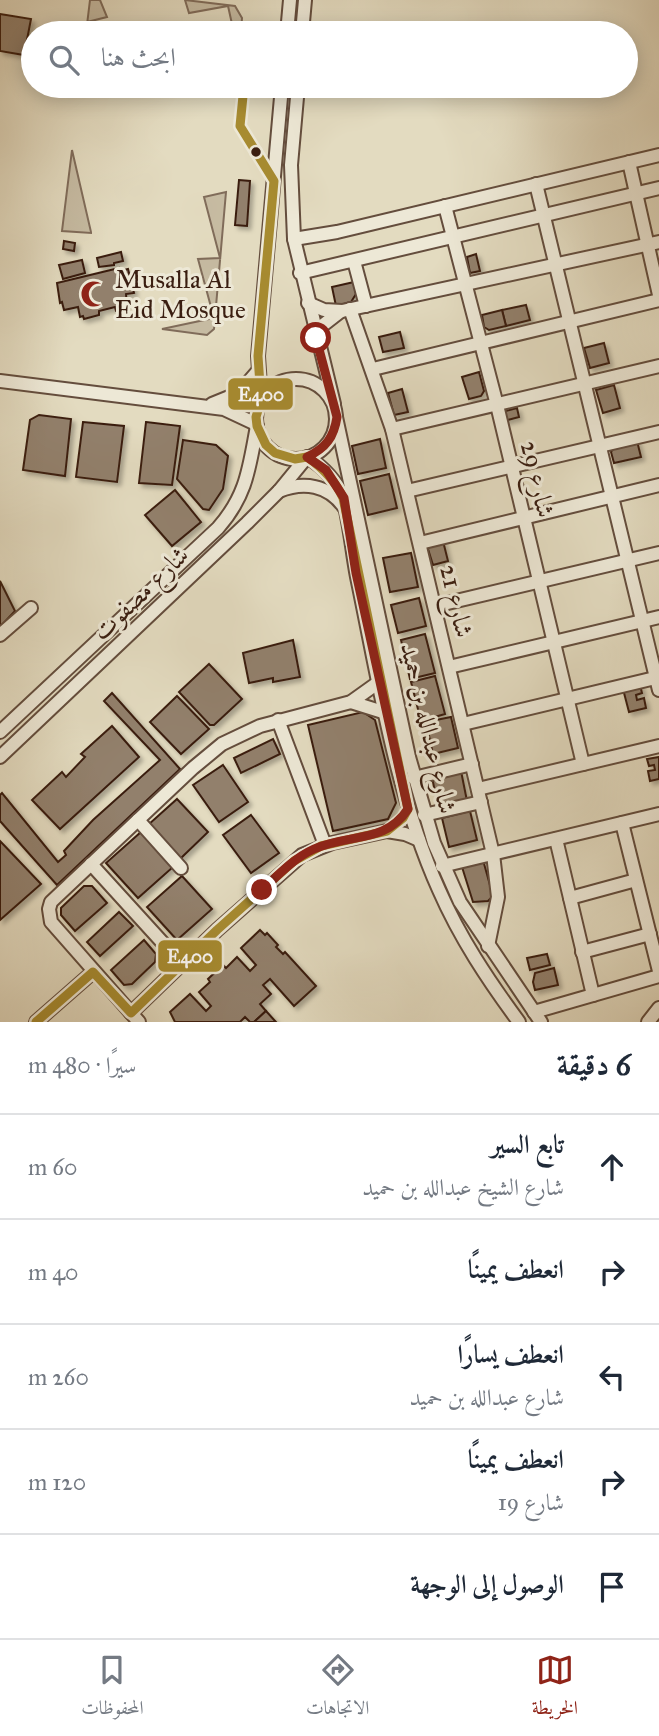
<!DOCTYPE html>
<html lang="ar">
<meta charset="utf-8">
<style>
:root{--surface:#fff;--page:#f6f6f7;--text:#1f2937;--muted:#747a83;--line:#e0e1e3;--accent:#8f2418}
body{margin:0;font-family:"IM FELL Great Primer",Amiri,serif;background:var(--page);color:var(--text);direction:rtl}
.stop{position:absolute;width:21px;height:21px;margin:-16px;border:5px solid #8f2418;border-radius:50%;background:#fff}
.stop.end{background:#8f2418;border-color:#fff;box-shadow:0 2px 7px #0008}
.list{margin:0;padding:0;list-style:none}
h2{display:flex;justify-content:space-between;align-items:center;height:91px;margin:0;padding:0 28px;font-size:30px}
h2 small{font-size:23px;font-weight:400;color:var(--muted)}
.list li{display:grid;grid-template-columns:46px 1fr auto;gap:21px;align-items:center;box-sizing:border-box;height:105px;padding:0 28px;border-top:2px solid var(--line)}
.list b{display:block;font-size:26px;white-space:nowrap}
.list p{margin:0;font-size:23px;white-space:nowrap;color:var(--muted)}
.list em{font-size:23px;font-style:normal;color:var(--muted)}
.icon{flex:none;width:38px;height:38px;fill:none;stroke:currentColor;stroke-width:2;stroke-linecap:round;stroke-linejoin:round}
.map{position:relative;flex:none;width:659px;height:1022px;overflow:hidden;direction:ltr}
.search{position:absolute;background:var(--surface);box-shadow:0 4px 18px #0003;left:21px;right:21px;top:21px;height:77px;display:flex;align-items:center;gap:18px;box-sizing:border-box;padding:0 24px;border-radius:38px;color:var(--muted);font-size:26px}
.sheet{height:616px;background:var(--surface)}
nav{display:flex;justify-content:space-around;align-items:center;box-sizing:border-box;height:98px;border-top:2px solid var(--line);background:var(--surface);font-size:19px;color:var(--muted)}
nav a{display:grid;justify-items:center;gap:4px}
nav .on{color:var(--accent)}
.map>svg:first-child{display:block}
.green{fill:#c6bba2;stroke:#806c5a;stroke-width:2}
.building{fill:#92806c;stroke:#3a1e11;stroke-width:2;filter:url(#shadow)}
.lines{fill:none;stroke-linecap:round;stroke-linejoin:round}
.minor-casing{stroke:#644d3d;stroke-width:16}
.minor{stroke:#ede8d6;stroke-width:12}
.bus-1-casing{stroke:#ede8d6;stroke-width:14}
.bus-1{stroke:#a78b30;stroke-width:9}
.route{stroke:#8f2418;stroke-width:9}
.bus-dot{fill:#3a1e11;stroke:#ede8d6;stroke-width:2.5}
.labels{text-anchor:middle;stroke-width:6;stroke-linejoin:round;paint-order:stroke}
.poi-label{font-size:26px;fill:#3a1e11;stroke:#ede8d6;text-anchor:start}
.street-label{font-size:26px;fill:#3a1e11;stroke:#ede8d6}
.line-badge{stroke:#ede8d6;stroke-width:2.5}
.badge-label{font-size:19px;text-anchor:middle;font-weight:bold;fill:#fff}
</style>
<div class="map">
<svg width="659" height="1022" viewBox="0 0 659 1022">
<defs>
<filter id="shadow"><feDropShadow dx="3.5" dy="3.5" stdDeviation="2" flood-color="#0004"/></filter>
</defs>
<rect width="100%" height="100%" fill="#e3dbc0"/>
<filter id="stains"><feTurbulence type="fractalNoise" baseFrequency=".00286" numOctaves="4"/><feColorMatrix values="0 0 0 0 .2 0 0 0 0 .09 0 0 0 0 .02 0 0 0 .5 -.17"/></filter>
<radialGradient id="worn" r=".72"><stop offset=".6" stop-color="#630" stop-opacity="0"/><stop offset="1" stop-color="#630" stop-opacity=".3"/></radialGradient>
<g class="green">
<polygon points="90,0 100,0 107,17 87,22 90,33 86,33"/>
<polygon points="185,0 235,6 242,18 241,33 234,33 228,6 189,13"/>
<polygon points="72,150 91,232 91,233 62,231"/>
<polygon points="226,192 214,329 207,335 162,329 214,318 198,259 220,258 204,197"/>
</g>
<g class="building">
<polygon points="0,14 31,19 24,55 0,51"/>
<polygon points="239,180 250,181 247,226 235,225"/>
<polygon points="64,241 75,243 74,251 63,249"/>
<polygon points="121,252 123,261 114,263 114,265 99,267 97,258"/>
<polygon points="476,254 480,271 470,273 467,257"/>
<polygon points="82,260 85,273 63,279 59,265"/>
<polygon points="119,268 120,271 128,269 134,293 126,294 127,305 122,307 123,310 116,311 115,307 99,311 99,315 84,319 83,316 80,317 78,307 64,310 62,302 60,303 57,283"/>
<polygon points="354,282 356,294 351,302 336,306 332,287"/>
<polygon points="526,305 530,320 506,326 502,310"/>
<polygon points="502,310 506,326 489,330 484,327 482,315"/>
<polygon points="400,332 404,348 383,352 379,337"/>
<polygon points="604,343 609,363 590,368 584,348"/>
<polygon points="479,372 484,391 481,396 469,399 462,377"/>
<polygon points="614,385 620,408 603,413 596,390"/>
<polygon points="402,389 408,412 394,415 388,393"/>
<polygon points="517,408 519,417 504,421 502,412"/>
<polygon points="39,415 71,419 65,476 23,470 30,420"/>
<polygon points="83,422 124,426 117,482 76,477"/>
<polygon points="146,422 180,426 172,485 139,483"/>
<polygon points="380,439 386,468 358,474 352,446"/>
<polygon points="183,440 216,445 228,456 223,489 209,510 203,509 177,479"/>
<polygon points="637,441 641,457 614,463 611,452 614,447"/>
<polygon points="389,474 397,508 368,515 360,481"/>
<polygon points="175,490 201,522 172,546 145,515"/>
<polygon points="443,541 448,561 433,565 428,549 432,543"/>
<polygon points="411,553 418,587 390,592 383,558"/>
<polygon points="0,581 15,611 0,627"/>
<polygon points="419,598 426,626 398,633 391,605"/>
<polygon points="425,634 435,673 410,679 401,640"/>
<polygon points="293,640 300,677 273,682 273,678 249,683 243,653"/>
<polygon points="209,664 242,699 214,725 210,725 179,692"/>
<polygon points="435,676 445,714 421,721 411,682"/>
<polygon points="640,685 642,693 636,695 637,700 644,698 646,708 629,712 623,689"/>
<polygon points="112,693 180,769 57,885 0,821 0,795 2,793 58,862 66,855 64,851 93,820 160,760 104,701"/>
<polygon points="177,696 209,729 181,754 150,722"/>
<polygon points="363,712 375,720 396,803 388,819 333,831 308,725"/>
<polygon points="451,717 458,748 433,754 426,722"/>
<polygon points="112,726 139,757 60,829 32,800 62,772 66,777 85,757 81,754"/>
<polygon points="273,739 280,754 241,773 234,758"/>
<polygon points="659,757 659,779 650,781 648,771 655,770 654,765 649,766 647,759"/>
<polygon points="223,765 248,802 219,822 193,785"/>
<polygon points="461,771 467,801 438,807 432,777"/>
<polygon points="177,799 208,832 180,859 148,825"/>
<polygon points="470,811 477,840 449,847 442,818"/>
<polygon points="251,815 279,853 251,873 223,835"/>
<polygon points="141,832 173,867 138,898 106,863"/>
<polygon points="0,841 41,884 0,920"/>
<polygon points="483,860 493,896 488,901 473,902 462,867"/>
<polygon points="182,876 212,909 177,940 147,907"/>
<polygon points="84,886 92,886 107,903 75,931 61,915 61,908"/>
<polygon points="119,912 133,926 100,956 87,942"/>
<polygon points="260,930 265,935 267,933 278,945 276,947 283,954 285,952 316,986 294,1006 270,979 263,985 271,994 260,1004 266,1011 254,1022 250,1022 245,1017 240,1022 175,1022 170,1012 190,994 206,1011 211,1006 199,992 210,982 208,979 223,965 226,968 237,957 250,971 256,965 241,948"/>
<polygon points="144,940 156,954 155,962 132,984 124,985 111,970"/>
<polygon points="547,954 550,965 530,970 527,958"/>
<polygon points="554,968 558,985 535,990 533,982 535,973"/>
<polygon points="266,1011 276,1022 254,1022"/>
</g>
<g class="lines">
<g class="minor-casing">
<g id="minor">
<polyline points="287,33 290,0"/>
<polyline points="302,33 305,0"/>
<polyline points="298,86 291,165 294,239 334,404"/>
<polyline points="629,162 659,295"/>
<polyline points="536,184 659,690"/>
<polyline points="445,206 497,405 583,764"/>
<polyline points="294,239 337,232 659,155"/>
<polyline points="354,261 366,306"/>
<polyline points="300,273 659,188"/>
<polyline points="308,303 324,310 342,311 659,242"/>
<polyline points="350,309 392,429 493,854 498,897 488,946"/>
<polyline points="316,338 323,325 341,311"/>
<polyline points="373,369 659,300"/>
<circle cx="296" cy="419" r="40"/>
<polyline points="0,381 224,409 256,424"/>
<polyline points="261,400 258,356 282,86"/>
<polyline points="212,404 239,393 258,371"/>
<polyline points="226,409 260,402"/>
<polyline points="336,417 409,757 434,843 460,902 541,1022"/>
<polyline points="392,429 659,366"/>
<path d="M307,457C325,468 336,480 343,498C350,524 352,551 357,577C379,682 395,792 439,890C460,938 488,980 519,1022"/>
<path d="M279,491C304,481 328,485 344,507"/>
<polyline points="407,491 659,432"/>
<polyline points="420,543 659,485"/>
<polyline points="435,606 659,553"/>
<polyline points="0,635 31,608"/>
<polyline points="449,667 659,617"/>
<polyline points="351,702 386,713"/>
<polyline points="278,720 325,845"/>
<polyline points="463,724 659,677"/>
<path d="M0,732L218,528C247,495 249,468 257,426"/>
<polyline points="0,757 247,523 279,491 306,458"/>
<polyline points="414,778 472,764"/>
<polyline points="478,789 659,746"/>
<polyline points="424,815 481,802"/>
<polyline points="138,820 181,868"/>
<polyline points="622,823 659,971"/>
<polyline points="556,839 593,995"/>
<polyline points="91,864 182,964"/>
<polyline points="442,866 659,814"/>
<polyline points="570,898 636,880"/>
<polyline points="582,952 650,934"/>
<polyline points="534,1012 659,976"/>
<polyline points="131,1013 217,930 302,855 332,843 387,831 405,834 419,840"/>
<polyline points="36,1022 93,972"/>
<polyline points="139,1022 51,922 49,909 51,902 193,768 222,744 260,726 351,702 379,682"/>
<polyline points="648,1022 659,1008"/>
</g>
</g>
<use href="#minor" class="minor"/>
<g class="bus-1-casing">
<path id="bus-1" d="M36,1022L93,972L131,1013L217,930L294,861L321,846L387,831L403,818L408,809L343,498C335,480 323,468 307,457L295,459L275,453L266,445L257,426L256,417L261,400L258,356L274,181L240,126L244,86"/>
</g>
<use href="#bus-1" class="bus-1"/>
</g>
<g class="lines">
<path class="route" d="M262,890C278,875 294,858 314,849C350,833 385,844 408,809L356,573L344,498L326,470L307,457C326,448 334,437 337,417L316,338"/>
</g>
<defs>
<g id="mosque-bare" transform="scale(2.1)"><path d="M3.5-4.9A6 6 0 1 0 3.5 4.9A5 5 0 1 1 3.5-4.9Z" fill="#8f2418" stroke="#ede8d6" stroke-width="2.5" paint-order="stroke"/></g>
</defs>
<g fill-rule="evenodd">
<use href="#mosque-bare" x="94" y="294"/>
</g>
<circle class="bus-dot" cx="256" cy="152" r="6"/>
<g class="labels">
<g class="poi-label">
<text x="115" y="288">Musalla Al<tspan x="115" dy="30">Eid Mosque</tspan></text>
</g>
<g class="street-label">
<text transform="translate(538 479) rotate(77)" y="9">شارع 29</text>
<text transform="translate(140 593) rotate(-44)" y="9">شارع مصفوت</text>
<text transform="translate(457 601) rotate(77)" y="9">شارع 21</text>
<text transform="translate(429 728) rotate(77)" y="9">شارع عبدالله بن حميد</text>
</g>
</g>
<g class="line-badge">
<rect x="227" y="377" width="67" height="34" rx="7" fill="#a78b30"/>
<rect x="157" y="939" width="66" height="34" rx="7" fill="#a78b30"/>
</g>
<g class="badge-label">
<text x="261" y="401">E400</text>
<text x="190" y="963">E400</text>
</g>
<rect width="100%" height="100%" filter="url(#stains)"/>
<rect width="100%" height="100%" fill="url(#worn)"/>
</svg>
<div class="stop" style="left:316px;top:338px"></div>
<div class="stop end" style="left:262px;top:890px"></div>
<div class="search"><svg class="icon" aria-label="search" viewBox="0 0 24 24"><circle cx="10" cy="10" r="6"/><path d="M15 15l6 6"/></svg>ابحث هنا</div>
</div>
<section class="sheet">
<h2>6 دقيقة<small>سيرًا · 480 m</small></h2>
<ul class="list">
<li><svg class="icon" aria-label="ahead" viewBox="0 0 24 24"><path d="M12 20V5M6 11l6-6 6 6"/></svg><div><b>تابع السير</b><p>شارع الشيخ عبدالله بن حميد</p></div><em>60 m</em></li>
<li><svg class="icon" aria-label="right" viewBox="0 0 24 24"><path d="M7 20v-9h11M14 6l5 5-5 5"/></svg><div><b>انعطف يمينًا</b></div><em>40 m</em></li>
<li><svg class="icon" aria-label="left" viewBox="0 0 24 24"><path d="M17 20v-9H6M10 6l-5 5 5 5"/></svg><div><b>انعطف يسارًا</b><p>شارع عبدالله بن حميد</p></div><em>260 m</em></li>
<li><svg class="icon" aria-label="right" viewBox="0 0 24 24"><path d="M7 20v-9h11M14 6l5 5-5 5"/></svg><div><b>انعطف يمينًا</b><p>شارع 19</p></div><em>120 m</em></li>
<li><svg class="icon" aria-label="arrive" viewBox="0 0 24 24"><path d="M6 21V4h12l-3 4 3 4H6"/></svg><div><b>الوصول إلى الوجهة</b></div></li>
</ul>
</section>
<nav>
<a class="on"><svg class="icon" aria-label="map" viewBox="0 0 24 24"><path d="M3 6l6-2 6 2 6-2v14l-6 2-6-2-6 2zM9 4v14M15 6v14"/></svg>الخريطة</a>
<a><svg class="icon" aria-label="directions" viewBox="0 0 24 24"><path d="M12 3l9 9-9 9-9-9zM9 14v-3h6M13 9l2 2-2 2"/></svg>الاتجاهات</a>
<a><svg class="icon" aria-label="saved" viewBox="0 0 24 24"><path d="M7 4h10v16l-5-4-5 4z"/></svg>المحفوظات</a>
</nav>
